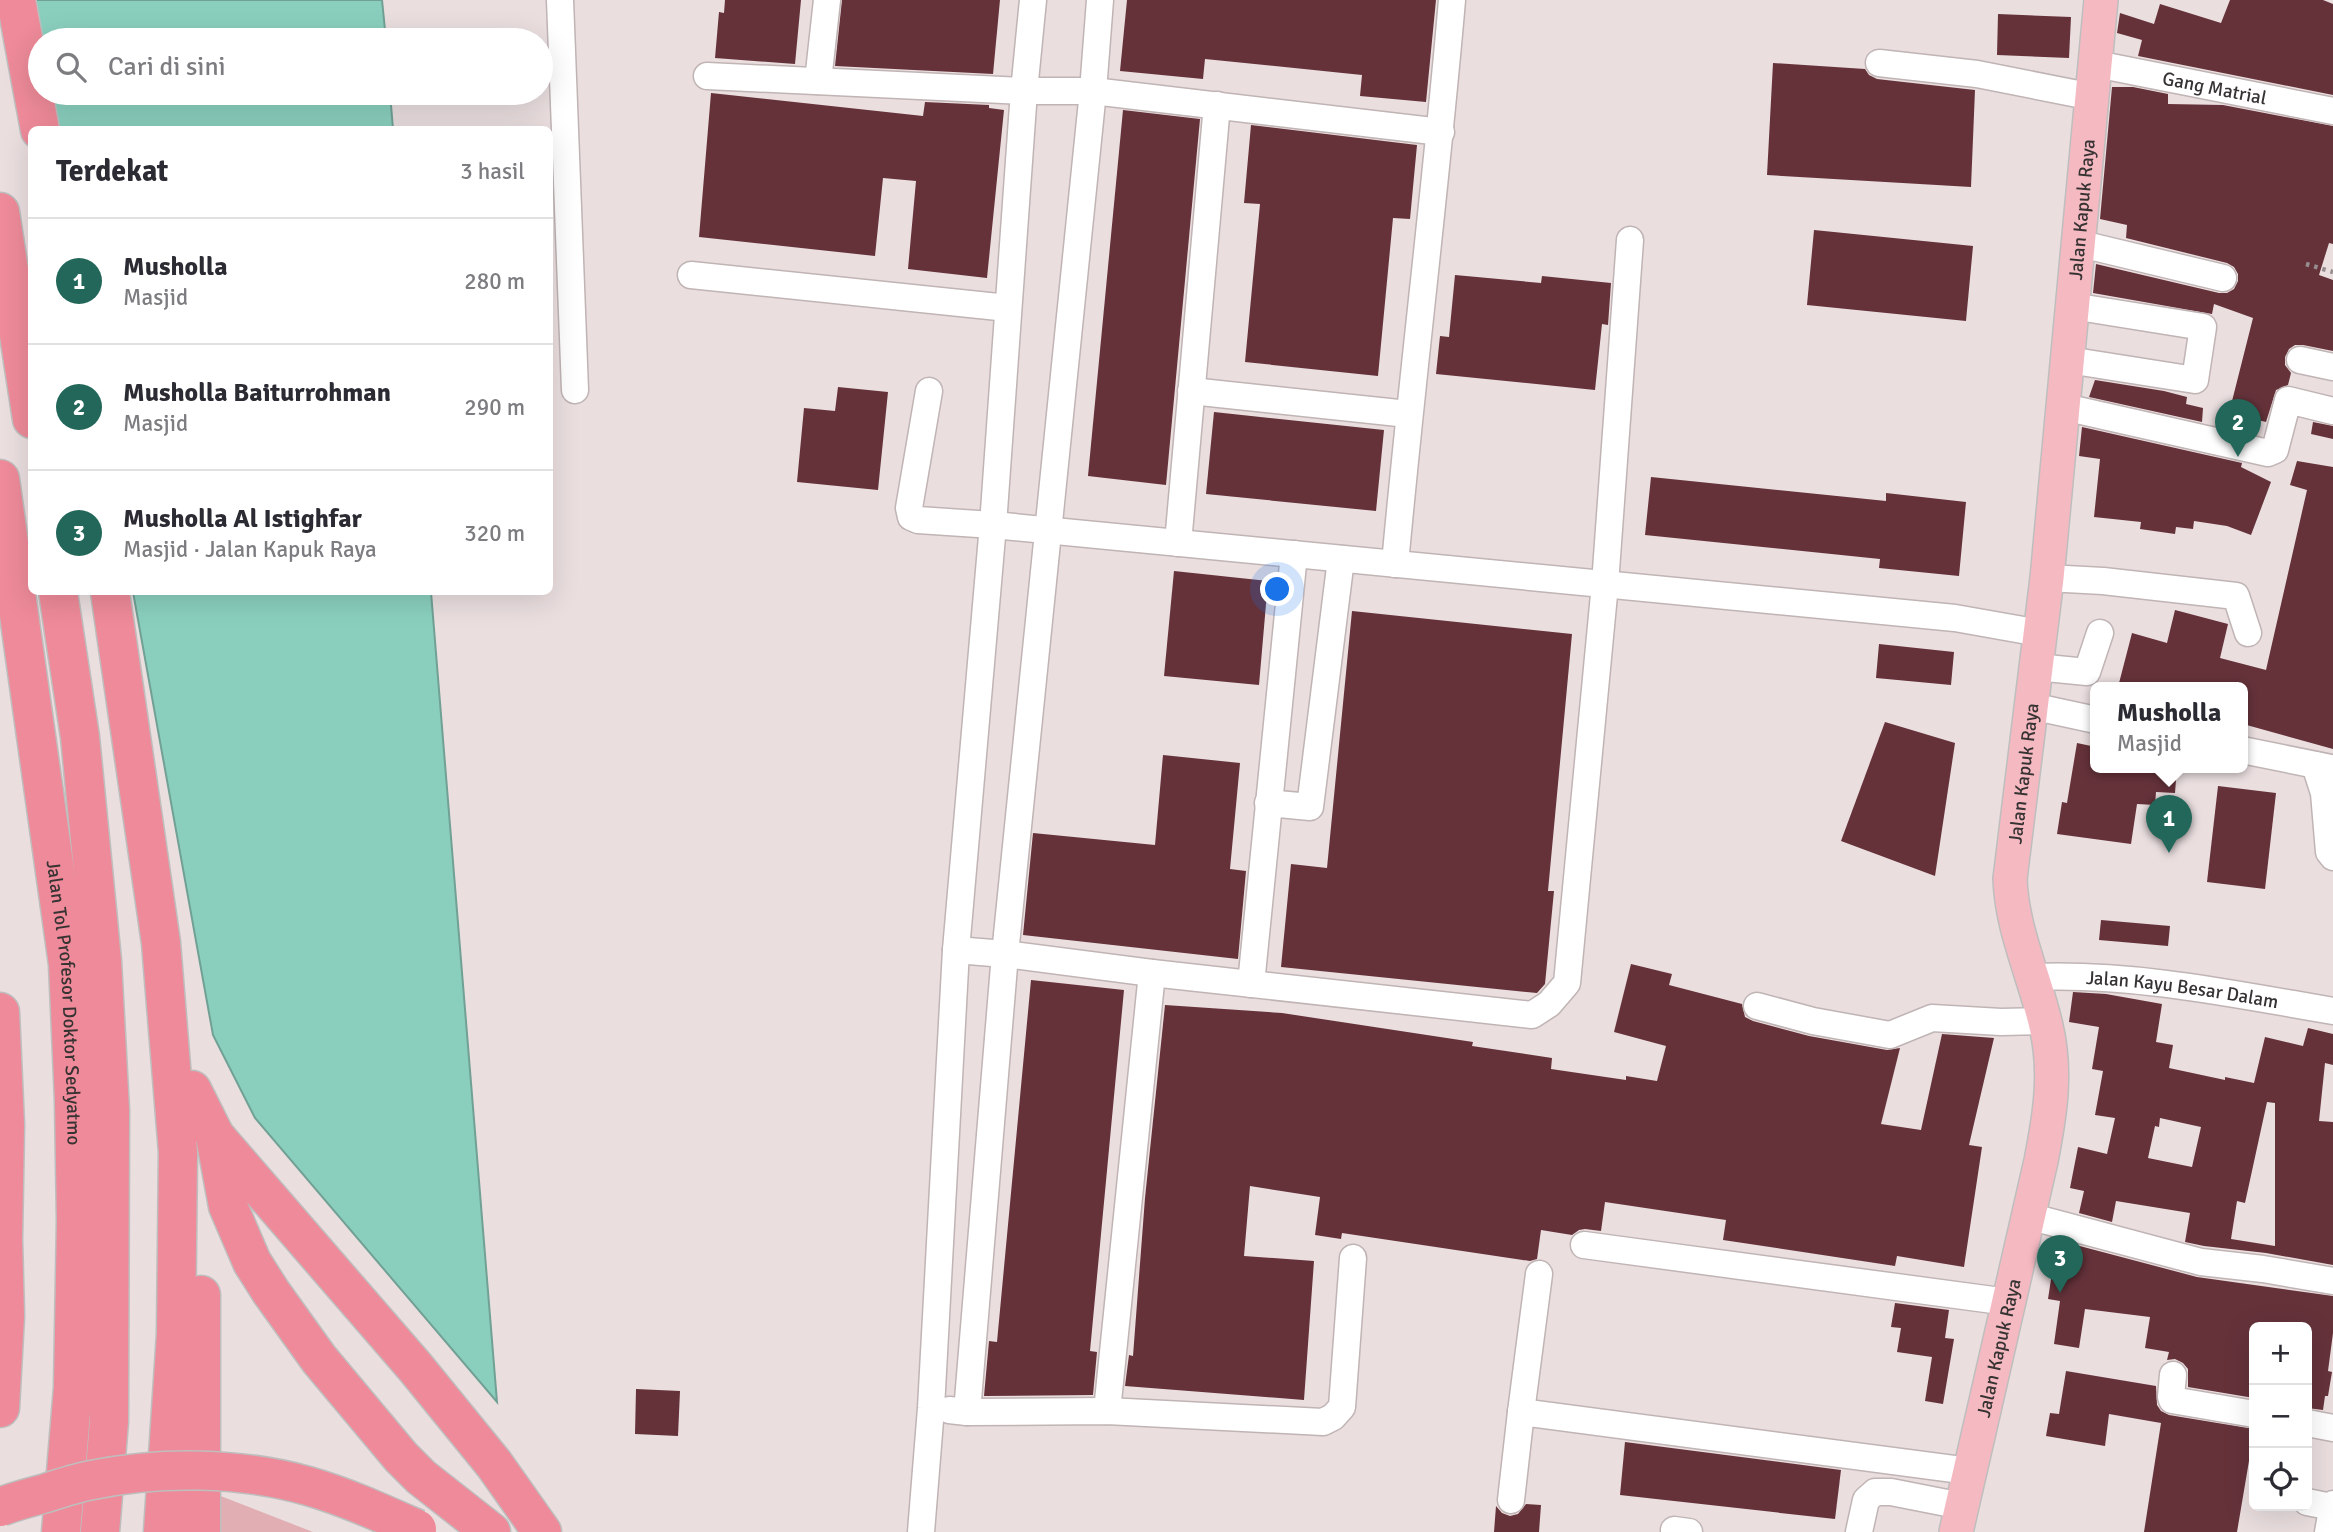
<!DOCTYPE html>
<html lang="id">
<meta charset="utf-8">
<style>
:root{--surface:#fff;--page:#f2f2f3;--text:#2b2b33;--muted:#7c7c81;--line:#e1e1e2;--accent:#226759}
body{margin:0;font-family:Signika,sans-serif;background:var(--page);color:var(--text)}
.controls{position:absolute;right:21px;bottom:21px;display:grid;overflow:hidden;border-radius:10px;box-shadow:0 7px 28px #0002}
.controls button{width:63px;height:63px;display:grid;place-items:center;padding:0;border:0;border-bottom:2px solid var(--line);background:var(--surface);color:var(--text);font:35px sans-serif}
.you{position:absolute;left:1278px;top:590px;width:24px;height:24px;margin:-18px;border:5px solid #fff;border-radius:50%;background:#1a73e8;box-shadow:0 0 0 10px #1a73e833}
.badge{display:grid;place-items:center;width:46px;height:46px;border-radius:50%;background:var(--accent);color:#fff;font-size:23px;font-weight:700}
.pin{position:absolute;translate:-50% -58px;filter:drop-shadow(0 2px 4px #0008)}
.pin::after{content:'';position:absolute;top:37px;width:24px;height:21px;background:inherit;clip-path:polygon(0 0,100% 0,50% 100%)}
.popup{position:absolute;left:2090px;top:682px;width:158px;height:91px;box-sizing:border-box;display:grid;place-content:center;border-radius:10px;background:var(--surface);filter:drop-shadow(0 2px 5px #0005);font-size:23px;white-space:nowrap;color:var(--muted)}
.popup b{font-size:26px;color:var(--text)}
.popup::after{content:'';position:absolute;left:50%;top:100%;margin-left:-14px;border:14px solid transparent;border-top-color:var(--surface)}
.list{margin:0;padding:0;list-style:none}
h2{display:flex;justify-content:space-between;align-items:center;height:91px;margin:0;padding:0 28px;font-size:30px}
h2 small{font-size:23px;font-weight:400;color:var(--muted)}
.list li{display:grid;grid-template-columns:46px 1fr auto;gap:21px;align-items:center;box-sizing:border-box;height:126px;padding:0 28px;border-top:2px solid var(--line)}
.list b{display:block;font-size:26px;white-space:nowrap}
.list p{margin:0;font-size:23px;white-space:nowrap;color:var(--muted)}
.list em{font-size:23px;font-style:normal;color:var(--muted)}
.icon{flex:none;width:38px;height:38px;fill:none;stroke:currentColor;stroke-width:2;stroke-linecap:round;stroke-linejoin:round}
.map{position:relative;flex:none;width:2333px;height:1532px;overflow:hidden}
.search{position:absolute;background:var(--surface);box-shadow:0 7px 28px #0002;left:28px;top:28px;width:525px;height:77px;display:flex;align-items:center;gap:18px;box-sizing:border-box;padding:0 24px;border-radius:38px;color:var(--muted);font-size:26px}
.panel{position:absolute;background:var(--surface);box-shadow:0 7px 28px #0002;left:28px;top:126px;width:525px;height:469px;border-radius:10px}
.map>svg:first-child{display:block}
.green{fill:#e0aeb3}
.water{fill:#8acfbe;stroke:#71a094;stroke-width:2}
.building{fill:#65323a;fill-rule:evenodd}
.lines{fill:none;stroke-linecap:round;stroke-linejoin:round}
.minor-casing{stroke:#c0b4b5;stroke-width:29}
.major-casing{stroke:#bfbebe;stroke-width:36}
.highway-casing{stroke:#bfbebe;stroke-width:41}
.path{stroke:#968e8e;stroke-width:4.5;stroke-dasharray:3.5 5;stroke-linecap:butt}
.minor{stroke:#fff;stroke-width:26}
.major{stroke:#f5b9c2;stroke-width:33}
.highway{stroke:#ee8a99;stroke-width:38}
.highway-bridge-casing{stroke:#bfbebe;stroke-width:41;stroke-linecap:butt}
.highway-bridge{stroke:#ee8a99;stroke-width:38}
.labels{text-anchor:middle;stroke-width:7;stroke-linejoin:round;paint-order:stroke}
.street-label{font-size:19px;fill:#373333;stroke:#f8ebec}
</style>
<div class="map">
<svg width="2333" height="1532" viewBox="0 0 2333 1532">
<rect width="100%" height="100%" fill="#eadedf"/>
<polygon class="green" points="218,1495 313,1532 220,1532"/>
<g class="water">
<polygon points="27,0 382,0 386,40 40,40"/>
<polygon points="43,93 390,93 393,129 50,129"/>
<polygon points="133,592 431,592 497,1402 255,1118 213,1035"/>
</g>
<g class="building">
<polygon points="725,0 801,0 795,64 715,58 719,12 724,13"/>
<polygon points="842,0 1000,0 993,74 835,66"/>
<polygon points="1127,0 1436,0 1426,102 1360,96 1362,75 1205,59 1203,79 1120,71"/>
<polygon points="2230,0 2323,0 2333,4 2333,95 2138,56 2142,40 2117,33 2120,13 2154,24 2160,4 2221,23"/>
<polygon points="1998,14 2071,17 2069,58 1997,55"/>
<polygon points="1773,63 1865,69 1869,75 1877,79 1975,90 1971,187 1767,175"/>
<polygon points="2112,87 2133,87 2168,94 2168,104 2223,105 2333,126 2333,244 2329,243 2319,275 2333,280 2333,351 2303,345 2295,345 2289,349 2285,357 2285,365 2291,373 2288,385 2276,390 2266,422 2229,413 2253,318 2214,304 2212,314 2093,293 2096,264 2219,293 2227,293 2234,289 2238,281 2238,274 2234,267 2227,263 2126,238 2127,225 2100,219"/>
<polygon points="711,93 923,116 925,102 989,105 989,108 1004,110 987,278 908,269 916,181 883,178 875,256 699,237"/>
<polygon points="1123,110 1200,119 1166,485 1088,476"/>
<polygon points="1251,125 1417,145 1410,219 1393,218 1378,376 1245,362 1260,204 1244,203"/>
<polygon points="1814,230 1973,246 1966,321 1807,305"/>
<polygon points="1455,275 1541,283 1542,276 1611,283 1608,325 1602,324 1595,390 1436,374 1440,336 1449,337"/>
<polygon points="2095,380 2164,391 2187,397 2186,404 2203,408 2202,422 2089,397"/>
<polygon points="838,387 888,392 878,490 797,482 804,408 835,411"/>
<polygon points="1214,412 1384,430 1376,511 1206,494"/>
<polygon points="2313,422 2333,426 2333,439 2311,434"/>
<polygon points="2082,427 2242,463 2241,467 2271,482 2251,535 2227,526 2194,521 2193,529 2176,527 2175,534 2140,529 2141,522 2094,517 2100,459 2079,456"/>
<polygon points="2297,461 2333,467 2333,749 2243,724 2243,687 2118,687 2132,633 2167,643 2175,610 2228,624 2220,658 2266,670 2307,490 2290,485"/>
<polygon points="1651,477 1886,501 1886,493 1966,502 1959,576 1879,568 1880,559 1645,535"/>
<polygon points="1174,571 1268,581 1259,685 1164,676"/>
<polygon points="1352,611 1572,634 1548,891 1554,891 1545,984 1537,993 1281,967 1291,864 1327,868"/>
<polygon points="1879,644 1954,652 1951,685 1876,678"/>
<polygon points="1885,722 1955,743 1935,876 1841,841"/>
<polygon points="2077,743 2096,747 2096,767 2177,767 2175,793 2156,792 2155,805 2137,804 2131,844 2057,834 2062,802 2067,803"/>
<polygon points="1163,755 1240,763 1230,869 1246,871 1238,959 1023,935 1033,833 1155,845"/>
<polygon points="2218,786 2276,793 2265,889 2207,882"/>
<polygon points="2101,920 2170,926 2168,946 2099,940"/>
<polygon points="1631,964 1672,974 1669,985 1742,1004 1745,1017 1753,1021 1809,1036 1887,1050 1900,1048 1881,1124 1921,1130 1942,1034 1994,1038 1969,1145 1982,1147 1964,1267 1897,1256 1895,1266 1723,1240 1726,1220 1605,1202 1601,1231 1585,1229 1579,1230 1572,1235 1541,1230 1537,1259 1530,1261 1342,1233 1341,1239 1315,1235 1320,1197 1250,1186 1244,1256 1314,1261 1304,1400 1125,1386 1129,1355 1133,1356 1145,1198 1165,1005 1282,1013 1473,1042 1472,1046 1552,1058 1551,1069 1626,1080 1626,1076 1657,1081 1666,1046 1614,1032"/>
<polygon points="1031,980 1124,990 1090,1351 1097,1352 1093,1395 984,1396 989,1341 997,1342"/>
<path d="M2073,992L2106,994L2162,1004L2156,1042L2173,1045L2169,1068L2225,1080V1077L2254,1083L2265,1037L2303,1046L2308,1028L2333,1034V1065L2325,1063L2319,1121L2333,1122V1265L2266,1253L2204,1246L2185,1242L2190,1213L2116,1201L2112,1222L2079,1213L2084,1191L2070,1188L2078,1147L2107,1154L2115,1118L2095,1115L2103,1071L2092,1069L2099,1027L2069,1022ZM2267,1102L2275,1103V1246L2231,1239L2237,1201L2245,1203ZM2160,1118L2201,1127L2192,1167L2148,1158L2155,1126L2159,1127Z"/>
<polygon points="2057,1240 2197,1277 2333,1296 2333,1333 2328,1371 2332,1372 2328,1396 2325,1396 2323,1410 2307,1408 2307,1327 2254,1327 2254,1398 2188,1387 2188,1369 2183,1363 2175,1359 2167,1360 2169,1352 2145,1348 2150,1317 2085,1309 2079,1348 2054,1344 2060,1301 2048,1299"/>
<polygon points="1895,1303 1949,1310 1945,1338 1954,1339 1943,1404 1925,1401 1932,1357 1897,1352 1901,1328 1891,1327"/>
<polygon points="2066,1371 2156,1386 2157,1405 2161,1411 2169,1415 2254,1429 2254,1462 2249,1461 2237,1532 2144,1532 2161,1423 2109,1414 2105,1446 2046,1436 2050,1413 2059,1414"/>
<polygon points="636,1389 680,1391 678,1436 635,1434"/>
<polygon points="1625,1442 1841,1470 1835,1519 1620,1495"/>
<polygon points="1526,1504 1541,1505 1539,1532 1494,1532 1496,1506 1502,1513 1510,1516 1518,1514"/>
</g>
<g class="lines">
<g class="minor-casing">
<g id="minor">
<polyline points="560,0 575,390"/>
<polyline points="1879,63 1977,74 2093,97"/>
<path id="s1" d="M2096,64L2333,111"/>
<polyline points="707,76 1024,91 1093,91 1441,132"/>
<polyline points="818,81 827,0"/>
<polyline points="2077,243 2223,278"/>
<polyline points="691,275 1008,308"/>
<polyline points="2068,360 2195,380 2203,327 2072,306"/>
<polyline points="2300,360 2333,367"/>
<polyline points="929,391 909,508 911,517 918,520 993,525 1955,618 2040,633"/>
<polyline points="1191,391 1408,414"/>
<polyline points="2064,407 2268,453 2275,450 2288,400 2333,411"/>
<polyline points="1178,543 1217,105"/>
<path d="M1395,564C1412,376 1436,188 1452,0"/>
<polyline points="2047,578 2103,581 2236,596 2248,633"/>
<polyline points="2036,667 2087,672 2100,633"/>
<polyline points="2031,706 2096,720"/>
<polyline points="2242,750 2331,768"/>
<polyline points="2315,765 2324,793 2329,852 2333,857"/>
<polyline points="1268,803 1310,807 1341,559"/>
<polyline points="956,950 1005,954 1152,973 1532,1015 1549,1004 1567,983 1605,584 1630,240"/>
<path id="s2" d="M2033,977C2134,973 2234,994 2333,1011"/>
<polyline points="1251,984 1294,554"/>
<polyline points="1757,1006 1813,1021 1890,1035 1932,1018 2001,1022 2045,1021"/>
<polyline points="2028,1216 2201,1262 2263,1269 2333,1281"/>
<polyline points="1584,1245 2008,1302"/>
<polyline points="2173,1375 2171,1397 2172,1400 2254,1414"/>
<polyline points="949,1410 967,1412 1107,1411 1323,1422 1333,1417 1342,1407 1353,1258"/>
<polyline points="1107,1411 1152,973"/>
<polyline points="967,1412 1005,954 1093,91 1100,0"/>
<polyline points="1521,1412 1539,1274"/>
<polyline points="2307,1423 2333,1428"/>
<polyline points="1511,1500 1521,1412 1969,1471"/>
<polyline points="2307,1502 2332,1507"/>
<polyline points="1674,1530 1689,1532"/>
<polyline points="921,1532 931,1408 956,950 993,525 1024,91 1033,0"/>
<polyline points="1859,1532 1866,1500 1875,1492 1891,1492 1962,1506"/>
<polyline points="2328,1532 2333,1504"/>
</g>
</g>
<g class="major-casing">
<g id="major">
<path id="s3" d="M1956,1532L2041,1161C2050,1115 2057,1072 2046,1026C2035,977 2012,931 2010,879L2047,578L2101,0"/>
</g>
</g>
<g class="highway-casing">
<g id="highway">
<polyline points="16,0 40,130"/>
<polyline points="0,212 32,419"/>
<path id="s4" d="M0,479L68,964L74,1100L76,1221L73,1388L61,1532"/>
<polyline points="58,592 80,737 102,961 110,1110 109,1421 100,1532"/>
<polyline points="110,592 161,943 178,1152 176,1334 163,1532"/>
<polyline points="0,1012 5,1125 3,1239 5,1316 0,1408"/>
<polyline points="192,1090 215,1136 415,1367 494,1464 542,1532"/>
<polyline points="215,1136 228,1206 252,1262 271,1292 319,1359 401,1457 421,1477 491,1532"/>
<polyline points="201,1532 201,1295"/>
</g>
</g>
<polyline class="path" points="2306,264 2333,272"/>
<use href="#minor" class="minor"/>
<use href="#major" class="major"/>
<use href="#highway" class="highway"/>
<g class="highway-bridge-casing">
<path id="highway-bridge" d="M0,1507C15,1501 31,1497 46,1493C61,1488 76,1483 92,1480C161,1466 241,1467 308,1486C346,1497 381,1513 417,1529"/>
</g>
<use href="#highway-bridge" class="highway-bridge"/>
</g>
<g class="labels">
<g class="street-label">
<text dy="7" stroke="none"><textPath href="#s1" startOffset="121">Gang Matrial</textPath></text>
<text dy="7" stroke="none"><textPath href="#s3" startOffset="1342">Jalan Kapuk Raya</textPath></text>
<text dy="7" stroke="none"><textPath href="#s3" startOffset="775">Jalan Kapuk Raya</textPath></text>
<text dy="7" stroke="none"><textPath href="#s2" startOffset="150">Jalan Kayu Besar Dalam</textPath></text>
<text dy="7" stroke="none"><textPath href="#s4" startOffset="528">Jalan Tol Profesor Doktor Sedyatmo</textPath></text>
<text dy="7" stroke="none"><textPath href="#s3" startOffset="189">Jalan Kapuk Raya</textPath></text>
</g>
</g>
</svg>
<div class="controls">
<button>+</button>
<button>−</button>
<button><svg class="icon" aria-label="locate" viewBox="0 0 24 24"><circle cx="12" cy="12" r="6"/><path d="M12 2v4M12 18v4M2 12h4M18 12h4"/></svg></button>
</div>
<div class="you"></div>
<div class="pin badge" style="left:2169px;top:853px">1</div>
<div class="popup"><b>Musholla</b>Masjid</div>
<div class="pin badge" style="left:2238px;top:457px">2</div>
<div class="pin badge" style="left:2060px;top:1293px">3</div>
<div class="search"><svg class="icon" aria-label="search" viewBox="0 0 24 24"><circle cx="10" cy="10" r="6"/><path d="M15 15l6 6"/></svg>Cari di sini</div>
<section class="panel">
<h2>Terdekat<small>3 hasil</small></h2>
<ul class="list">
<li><span class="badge">1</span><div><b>Musholla</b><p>Masjid</p></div><em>280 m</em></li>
<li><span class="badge">2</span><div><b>Musholla Baiturrohman</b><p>Masjid</p></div><em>290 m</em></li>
<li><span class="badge">3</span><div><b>Musholla Al Istighfar</b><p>Masjid · Jalan Kapuk Raya</p></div><em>320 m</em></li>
</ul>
</section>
</div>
